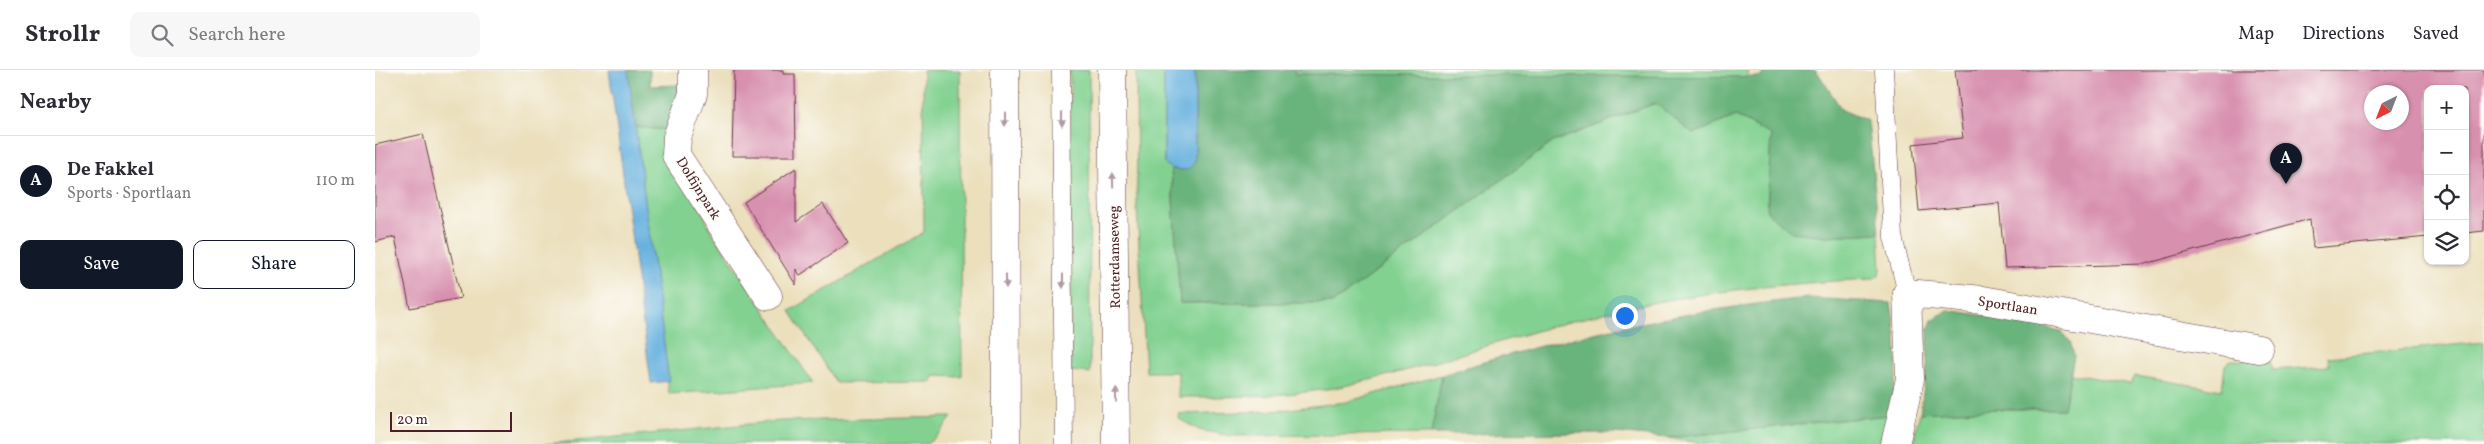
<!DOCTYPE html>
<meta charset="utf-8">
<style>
:root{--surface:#fff;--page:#f7f7f7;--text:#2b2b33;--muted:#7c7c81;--line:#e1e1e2;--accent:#111827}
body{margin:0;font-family:Vollkorn,serif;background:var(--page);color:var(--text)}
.controls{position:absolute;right:15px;top:15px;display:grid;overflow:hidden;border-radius:10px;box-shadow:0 1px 4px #0004}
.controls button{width:45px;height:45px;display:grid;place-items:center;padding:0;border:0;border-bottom:1px solid var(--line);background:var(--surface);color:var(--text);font:25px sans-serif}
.compass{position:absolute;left:1989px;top:15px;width:45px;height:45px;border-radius:50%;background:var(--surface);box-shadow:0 1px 4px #0004;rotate:222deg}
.scale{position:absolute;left:15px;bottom:12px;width:122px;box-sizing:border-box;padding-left:5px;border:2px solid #4a1f2b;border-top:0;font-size:14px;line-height:18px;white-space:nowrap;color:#4a1f2b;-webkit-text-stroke:4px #fdfcf7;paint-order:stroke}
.you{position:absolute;left:1249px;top:245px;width:18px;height:18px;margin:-12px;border:4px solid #fff;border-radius:50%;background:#1a73e8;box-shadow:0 0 0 8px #1a73e833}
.badge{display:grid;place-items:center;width:32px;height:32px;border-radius:50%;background:var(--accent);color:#fff;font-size:16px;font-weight:700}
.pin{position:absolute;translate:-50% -41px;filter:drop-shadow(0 1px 2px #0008)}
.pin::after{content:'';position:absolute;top:26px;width:18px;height:15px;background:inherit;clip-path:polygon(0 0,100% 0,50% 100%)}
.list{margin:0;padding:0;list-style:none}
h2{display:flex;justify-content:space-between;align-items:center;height:65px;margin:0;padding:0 20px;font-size:21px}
h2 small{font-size:16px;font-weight:400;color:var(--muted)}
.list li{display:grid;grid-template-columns:32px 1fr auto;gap:15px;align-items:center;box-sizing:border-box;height:90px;padding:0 20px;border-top:1px solid var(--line)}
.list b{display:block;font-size:19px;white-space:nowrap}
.list p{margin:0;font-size:16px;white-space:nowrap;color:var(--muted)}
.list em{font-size:16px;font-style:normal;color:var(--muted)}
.actions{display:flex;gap:10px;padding:15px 20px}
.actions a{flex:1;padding:11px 0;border:1px solid var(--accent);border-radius:10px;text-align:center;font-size:18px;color:var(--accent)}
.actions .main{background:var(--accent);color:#fff}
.icon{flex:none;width:28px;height:28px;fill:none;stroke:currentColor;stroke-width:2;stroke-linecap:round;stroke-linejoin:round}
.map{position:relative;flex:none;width:2109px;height:374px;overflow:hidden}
header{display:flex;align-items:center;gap:30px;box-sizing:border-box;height:70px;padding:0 25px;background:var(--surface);border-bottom:1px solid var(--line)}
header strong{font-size:24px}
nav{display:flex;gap:28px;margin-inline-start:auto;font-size:18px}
.search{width:350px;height:45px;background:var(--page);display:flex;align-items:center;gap:12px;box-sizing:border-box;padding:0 18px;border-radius:10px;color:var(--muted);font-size:19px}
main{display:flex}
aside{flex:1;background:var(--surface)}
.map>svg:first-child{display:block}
.green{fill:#82d191;stroke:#66785e}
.forest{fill:#69b37b;stroke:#5a6953}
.water{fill:#66b1df;stroke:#586885}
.building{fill:#d890af;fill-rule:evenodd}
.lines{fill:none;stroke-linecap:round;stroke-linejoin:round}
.lane-casing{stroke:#623c41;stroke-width:19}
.street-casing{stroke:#623c41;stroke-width:29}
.secondary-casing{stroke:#623c41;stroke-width:29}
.lane{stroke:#fff;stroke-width:18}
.street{stroke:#fff;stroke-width:28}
.secondary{stroke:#fff;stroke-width:28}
.oneway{fill:#ae9aa0}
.labels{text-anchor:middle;stroke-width:4;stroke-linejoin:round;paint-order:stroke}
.street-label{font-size:14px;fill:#4a1f2b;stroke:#fdfcf7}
</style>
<header>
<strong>Strollr</strong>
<div class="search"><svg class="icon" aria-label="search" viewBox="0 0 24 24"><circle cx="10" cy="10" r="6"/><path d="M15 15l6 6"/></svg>Search here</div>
<nav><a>Map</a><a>Directions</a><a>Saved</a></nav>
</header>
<main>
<aside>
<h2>Nearby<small></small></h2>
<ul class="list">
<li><span class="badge">A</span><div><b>De Fakkel</b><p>Sports · Sportlaan</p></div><em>110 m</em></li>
</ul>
<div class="actions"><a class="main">Save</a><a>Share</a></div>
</aside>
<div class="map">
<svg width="2109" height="374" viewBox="0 0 2109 374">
<rect width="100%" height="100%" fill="#fdfcf7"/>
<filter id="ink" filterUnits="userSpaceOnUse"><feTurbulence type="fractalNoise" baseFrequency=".02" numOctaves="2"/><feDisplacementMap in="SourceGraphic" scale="10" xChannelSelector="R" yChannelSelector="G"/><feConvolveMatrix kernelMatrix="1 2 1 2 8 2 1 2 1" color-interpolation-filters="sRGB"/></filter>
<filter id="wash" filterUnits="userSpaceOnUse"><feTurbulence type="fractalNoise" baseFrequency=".0096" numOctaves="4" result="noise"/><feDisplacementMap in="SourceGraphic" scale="20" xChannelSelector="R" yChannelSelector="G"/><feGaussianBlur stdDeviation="1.12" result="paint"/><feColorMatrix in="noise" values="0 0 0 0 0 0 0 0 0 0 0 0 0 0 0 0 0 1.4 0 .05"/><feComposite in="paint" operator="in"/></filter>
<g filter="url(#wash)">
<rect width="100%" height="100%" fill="#ebdfbc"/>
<g class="green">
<polygon points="548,0 585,0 587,307 559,306 558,312 461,313 415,241 549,162"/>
<polygon points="695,0 714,0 715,303 696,301"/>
<path d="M761,0H789V92L796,99L805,233H958L1178,72L1281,33L1318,64L1361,46L1396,65L1392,142L1451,166L1504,163L1506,200L1503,206L1496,209C1397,214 1300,224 1205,249C1125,269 1049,299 969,316C914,327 859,327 803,327V302H771L762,139Z"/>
<polygon points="919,0 1372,0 1373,7 919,4"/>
<polygon points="259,57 291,60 335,159 438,313 294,324"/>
<polygon points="2109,272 2109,374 1537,374 1545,343 1622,339 1689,339 1696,304 1756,314 1760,306 1847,320 1850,295 1856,290 1895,291 1898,300 1954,296 1953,287"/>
<polygon points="1067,305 1056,364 856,366 824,360 804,349 804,344 898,341 971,332"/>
<polygon points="1514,345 1505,374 1334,374 1292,368"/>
<polygon points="577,347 564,364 552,374 171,374 405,351"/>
</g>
<g class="forest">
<polygon points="252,0 275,0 275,16 304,15 303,28 291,60 259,57"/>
<polygon points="820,0 919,0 920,4 1387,7 1388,0 1441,0 1467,40 1493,51 1504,163 1451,166 1417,162 1392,142 1396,65 1361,46 1318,64 1280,33 1178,72 958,233 805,233 796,99 812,100 820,92"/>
<path d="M1433,228L1516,233L1521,266L1522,302L1514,345L1292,368L1241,363L1056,364L1067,305C1188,266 1306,241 1433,228Z"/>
<polygon points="1573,240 1650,252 1685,261 1695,271 1699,286 1689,339 1622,339 1545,343 1552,297 1553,260 1557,250"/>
</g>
<g class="water">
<polygon points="234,0 253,0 294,311 276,313"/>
<polygon points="789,0 820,0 820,92 812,100 796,99 789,93"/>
</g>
<g id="blocks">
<g class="building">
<polygon points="359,0 408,0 408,4 420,4 421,86 357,86"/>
<path d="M1580,0H2109V161L2090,163V19H2053V167L1938,178L1935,149L1770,194L1630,198L1624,133L1544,141L1538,74L1588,68ZM1996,22H2026V52H1996Z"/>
<polygon points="48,64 86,228 35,238 20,167 0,172 0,75"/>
<polygon points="421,98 421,152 448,134 473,173 425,205 421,199 421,215 369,132"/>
</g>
</g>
</g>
<g filter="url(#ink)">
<use href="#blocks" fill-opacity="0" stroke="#623c41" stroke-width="1"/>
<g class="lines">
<g class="lane-casing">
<g id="lane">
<polyline points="686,0 689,374"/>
<polyline points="1509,0 1518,167 1532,223"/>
</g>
</g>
<g class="street-casing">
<g id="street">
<polyline points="318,0 318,24 302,67 301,85 393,226"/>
<polyline points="1520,374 1535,309 1532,223 1608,230 1884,279"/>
</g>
</g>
<g class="secondary-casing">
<g id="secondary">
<polyline points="630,0 631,374"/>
<polyline points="737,0 741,374"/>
</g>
</g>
<use href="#lane" class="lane"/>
<use href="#street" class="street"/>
<use href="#secondary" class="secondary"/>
</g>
<defs><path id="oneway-solid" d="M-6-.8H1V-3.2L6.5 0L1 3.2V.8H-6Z" transform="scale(1.25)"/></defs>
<g class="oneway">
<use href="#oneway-solid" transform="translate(630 49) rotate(90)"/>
<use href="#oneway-solid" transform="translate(687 49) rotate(90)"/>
<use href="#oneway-solid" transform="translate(738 110) rotate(-91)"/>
<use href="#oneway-solid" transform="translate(631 211) rotate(90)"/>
<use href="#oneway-solid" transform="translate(688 211) rotate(90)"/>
<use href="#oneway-solid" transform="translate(741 325) rotate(-90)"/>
</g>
</g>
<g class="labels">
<g class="street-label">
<text transform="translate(324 118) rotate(58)" y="5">Dolfijnpark</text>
<text transform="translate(739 187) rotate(-91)" y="5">Rotterdamseweg</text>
<text transform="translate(1633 235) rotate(9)" y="5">Sportlaan</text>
</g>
</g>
</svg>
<div class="controls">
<button>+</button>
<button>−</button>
<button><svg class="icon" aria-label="locate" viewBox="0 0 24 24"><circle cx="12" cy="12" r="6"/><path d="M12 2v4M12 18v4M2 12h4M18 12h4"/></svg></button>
<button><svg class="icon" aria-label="layers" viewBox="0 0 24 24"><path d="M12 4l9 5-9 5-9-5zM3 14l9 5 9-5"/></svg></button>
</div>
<svg class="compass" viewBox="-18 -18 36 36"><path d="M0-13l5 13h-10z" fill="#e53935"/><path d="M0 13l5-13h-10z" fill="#7c7c81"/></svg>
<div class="scale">20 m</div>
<div class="you"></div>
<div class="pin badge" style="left:1911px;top:114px">A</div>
</div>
</main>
